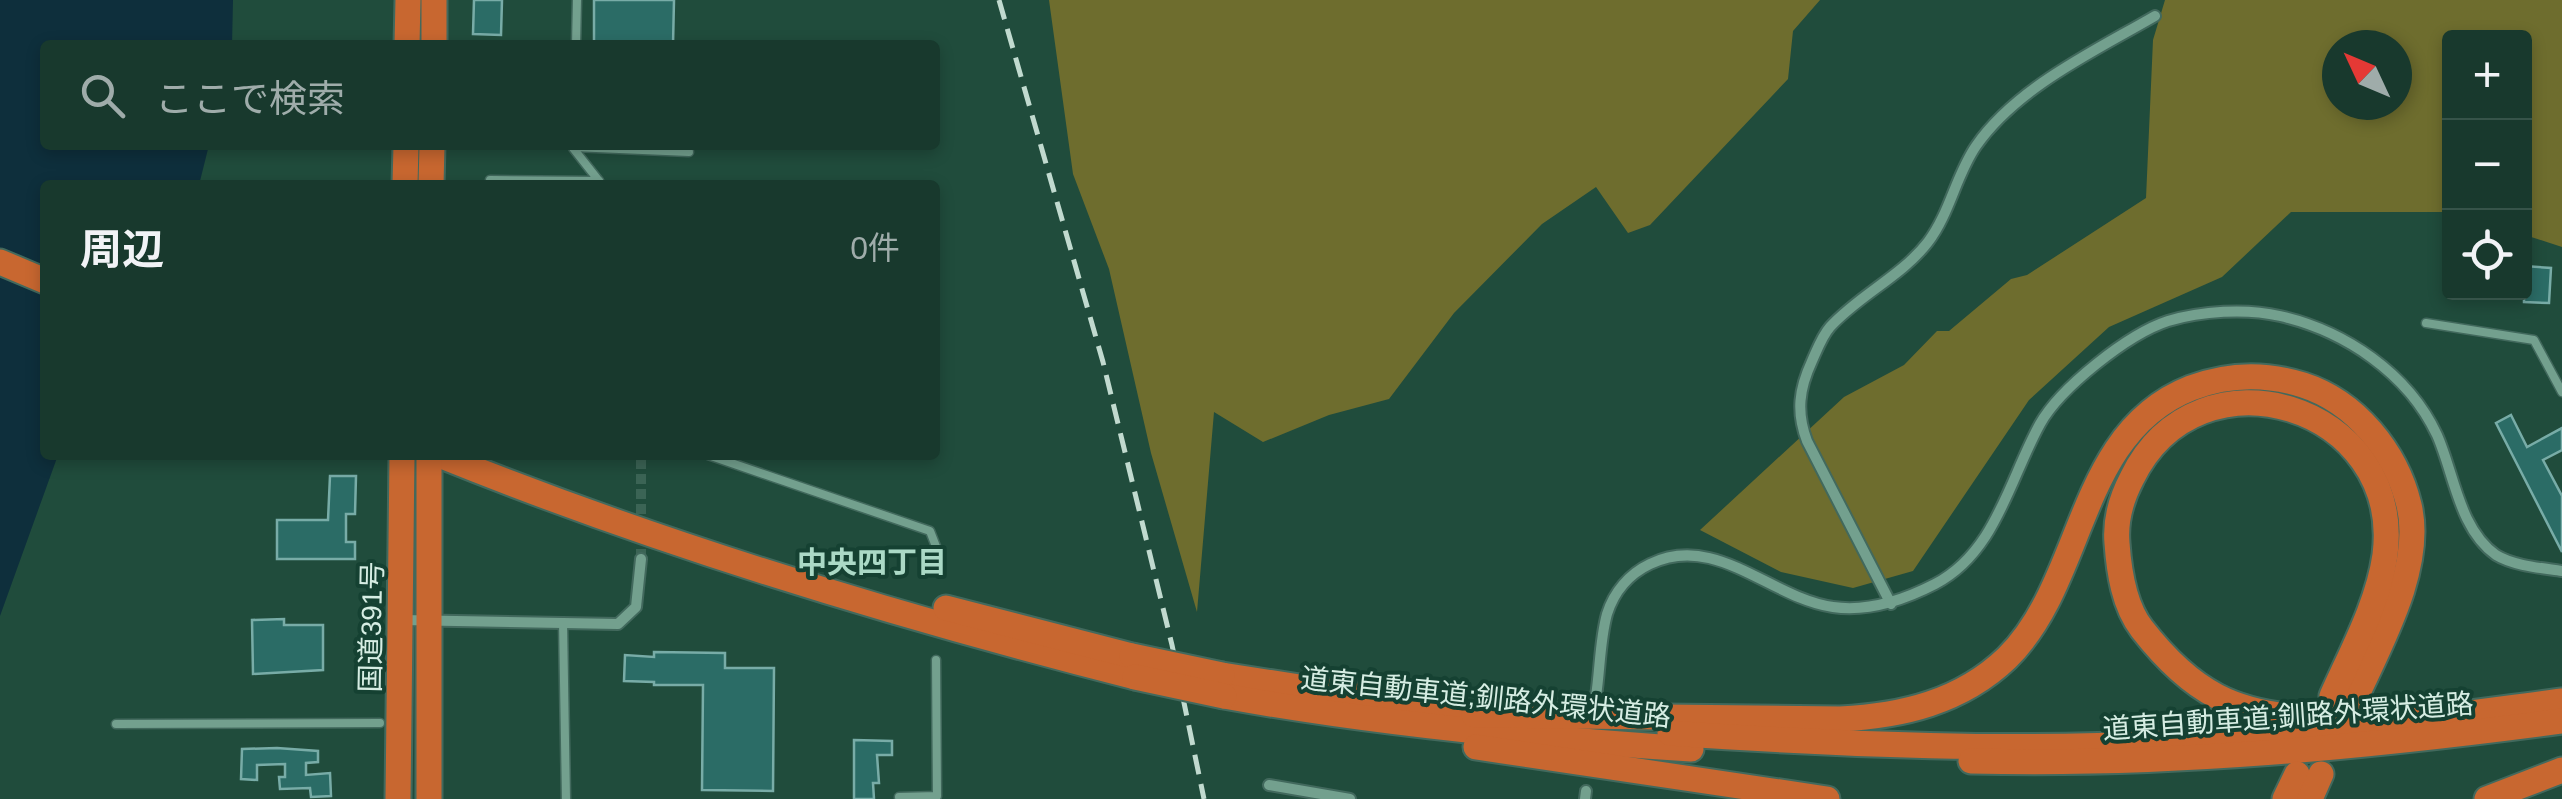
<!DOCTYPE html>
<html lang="ja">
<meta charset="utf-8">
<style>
:root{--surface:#18392d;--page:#254439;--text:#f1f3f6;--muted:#9facaa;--line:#365349}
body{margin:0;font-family:Arial,"Noto Sans JP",sans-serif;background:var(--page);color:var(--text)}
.controls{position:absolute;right:30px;top:30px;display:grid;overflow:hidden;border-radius:10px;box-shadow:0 5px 15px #0003}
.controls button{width:90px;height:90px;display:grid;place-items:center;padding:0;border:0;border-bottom:2px solid var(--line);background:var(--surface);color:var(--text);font:50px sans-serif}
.compass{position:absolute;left:2322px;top:30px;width:90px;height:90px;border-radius:50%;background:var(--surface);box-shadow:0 5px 15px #0003;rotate:314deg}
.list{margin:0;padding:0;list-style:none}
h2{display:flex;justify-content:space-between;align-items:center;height:130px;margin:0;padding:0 40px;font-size:42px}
h2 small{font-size:32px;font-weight:400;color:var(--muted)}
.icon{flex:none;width:55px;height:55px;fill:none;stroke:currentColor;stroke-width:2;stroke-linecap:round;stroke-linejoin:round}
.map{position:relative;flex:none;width:2562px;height:799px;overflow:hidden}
.search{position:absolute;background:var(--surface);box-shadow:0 5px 15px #0003;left:40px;top:40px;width:900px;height:110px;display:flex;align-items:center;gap:25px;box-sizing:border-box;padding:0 35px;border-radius:10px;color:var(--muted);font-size:38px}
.panel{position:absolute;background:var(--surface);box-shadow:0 5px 15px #0003;left:40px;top:180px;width:900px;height:280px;border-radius:10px}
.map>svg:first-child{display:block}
.green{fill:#6e6d2e;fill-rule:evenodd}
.water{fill:#0e2f3c}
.building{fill:#2b6c66;stroke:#78aca7;stroke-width:2.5}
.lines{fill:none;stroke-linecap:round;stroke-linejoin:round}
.street-tunnel{stroke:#3b6455;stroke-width:10;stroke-dasharray:10 5;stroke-linecap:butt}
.lane-casing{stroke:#42695d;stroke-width:11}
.street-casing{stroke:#42695d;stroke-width:14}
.highway-casing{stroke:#42695d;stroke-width:29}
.lane{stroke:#73a08e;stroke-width:8}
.street{stroke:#73a08e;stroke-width:10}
.highway{stroke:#c86730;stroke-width:25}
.rail{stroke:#c1dacf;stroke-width:5;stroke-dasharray:20 10;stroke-linecap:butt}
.highway-bridge-casing{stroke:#42695d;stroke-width:29;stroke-linecap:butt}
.highway-bridge{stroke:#c86730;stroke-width:25}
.labels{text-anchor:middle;stroke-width:8;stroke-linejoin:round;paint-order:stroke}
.street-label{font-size:28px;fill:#d6ede3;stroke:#154132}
.neighbourhood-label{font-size:30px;font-weight:bold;fill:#abd9c6;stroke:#154132}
</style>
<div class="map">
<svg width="2562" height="799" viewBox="0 0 2562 799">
<rect width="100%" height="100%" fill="#204c3c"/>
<g class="green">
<polygon points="1049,0 1820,0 1793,31 1788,79 1650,225 1628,233 1596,187 1542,224 1454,313 1389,399 1329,415 1263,442 1214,412 1197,612 1151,453 1109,269 1073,174"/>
<path d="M2165,0H2562V247L2525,235L2524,38H2450L2449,212H2291L2222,277L2109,327L2029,400L1913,571L1853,588L1781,572L1700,530L1844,397L1904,365L1937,331H1949L2011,279L2027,275L2146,198L2153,40ZM2337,45H2397V105H2337Z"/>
</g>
<polygon class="water" points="0,0 233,0 232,45 45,45 45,145 209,145 199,185 45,185 45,455 58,455 0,616"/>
<g class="building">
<polygon points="474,0 502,0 501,35 473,34"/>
<polygon points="594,0 674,0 673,45 594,45"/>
<polygon points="2524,266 2551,268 2549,303 2524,302"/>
<polygon points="2511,415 2527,447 2562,428 2562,450 2543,460 2562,496 2562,552 2496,423"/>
<polygon points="330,476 356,476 355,514 346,514 346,542 355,542 355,559 277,559 277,520 328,520"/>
<polygon points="284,619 284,625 323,625 323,670 253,674 252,620"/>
<polygon points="654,652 725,653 725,668 774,668 773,791 702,790 703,685 654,685 654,682 624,681 625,655 654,657"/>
<polygon points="854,740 892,741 892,755 877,755 879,783 873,783 874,799 854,799"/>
<polygon points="277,748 318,751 318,762 306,763 306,775 330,773 331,796 311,797 310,788 280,789 279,777 285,777 285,764 257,765 257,780 241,779 242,749"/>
</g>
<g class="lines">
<polyline class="street-tunnel" points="641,559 641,455"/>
<g class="lane-casing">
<g id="lane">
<polyline points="576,45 577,0"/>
<polyline points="573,147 689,152"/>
<polyline points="573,148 599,181"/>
<polyline points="490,180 599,181"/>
<polyline points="2426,323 2534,340 2562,392"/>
<polyline points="708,455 930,531 937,549"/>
<polyline points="563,622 566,799"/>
<polyline points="116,724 380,723"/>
<polyline points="899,797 937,796 936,660"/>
</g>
</g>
<g class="street-casing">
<g id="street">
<path d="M1891,604L1807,441C1796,412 1799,389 1812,361C1817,350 1822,336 1830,327C1859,295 1902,276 1928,242C1950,213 1956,175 1976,146C2017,87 2095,51 2155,16"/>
<polyline points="402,620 618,624 636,607 641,559"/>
<path d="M1596,696C1600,670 1600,639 1607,614C1614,592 1629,574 1650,564C1716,532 1770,598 1833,607C1868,612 1904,600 1935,584C1996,552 2009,480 2040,424C2060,388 2128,334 2168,321C2201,311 2246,308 2280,316C2345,331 2408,373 2437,435C2454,473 2459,529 2496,555C2514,566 2542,568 2562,571"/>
<polyline points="1269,785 1350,799"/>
<polyline points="1585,799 1586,791"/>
</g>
</g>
<g class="highway-casing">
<g id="highway">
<polyline points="407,45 408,0"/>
<polyline points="434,45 434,0"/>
<polyline points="405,185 406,145"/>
<polyline points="431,185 432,145"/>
<polyline points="0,262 45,281"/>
<path d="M439,455C664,546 900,617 1135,677"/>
<polyline points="946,608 1132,656"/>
<polyline points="1222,675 1490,717"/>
<path d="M1224,696C1379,724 1535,739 1691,749"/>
<path d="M1474,715L1840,719C1902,716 1961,702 2007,658C2086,580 2076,433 2191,388C2228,374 2265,373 2303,385C2356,402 2396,452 2409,505C2424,567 2380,644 2355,699"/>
<path d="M2316,718C2235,716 2191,692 2142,629C2124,606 2119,572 2117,543C2115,520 2121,499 2132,478C2199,341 2404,406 2385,555C2378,604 2352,651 2332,696"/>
<path d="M1670,733C1873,747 2080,754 2283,735C2377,726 2469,713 2562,701"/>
<polyline points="1476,747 1827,799"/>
<path d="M1971,761C2169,766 2366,747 2562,721"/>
<polyline points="398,799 402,455"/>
<polyline points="429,799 429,455"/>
<polyline points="2285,799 2297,774"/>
<polyline points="2310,799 2321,774"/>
<polyline points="2487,799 2562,770"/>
</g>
</g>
<use href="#lane" class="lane"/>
<use href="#street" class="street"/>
<use href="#highway" class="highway"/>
<polyline class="rail" points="999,0 1103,362 1172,645 1204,799"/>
<g class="highway-bridge-casing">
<g id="highway-bridge">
<polyline points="1132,656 1222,675"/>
<polyline points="1135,677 1224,696"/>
</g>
</g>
<use href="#highway-bridge" class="highway-bridge"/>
</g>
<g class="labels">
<g class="street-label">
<text transform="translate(371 627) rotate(-89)" y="10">国道391号</text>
<text transform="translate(1486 697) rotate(6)" y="10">道東自動車道;釧路外環状道路</text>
<text transform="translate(2288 716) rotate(-4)" y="10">道東自動車道;釧路外環状道路</text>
</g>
<g class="neighbourhood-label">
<text x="872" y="573">中央四丁目</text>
</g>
</g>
</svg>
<div class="controls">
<button>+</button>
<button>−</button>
<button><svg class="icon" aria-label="locate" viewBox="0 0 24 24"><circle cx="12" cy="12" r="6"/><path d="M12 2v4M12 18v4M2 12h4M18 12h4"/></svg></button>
</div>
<svg class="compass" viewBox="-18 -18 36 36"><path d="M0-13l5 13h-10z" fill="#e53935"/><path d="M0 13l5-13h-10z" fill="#9facaa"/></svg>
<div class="search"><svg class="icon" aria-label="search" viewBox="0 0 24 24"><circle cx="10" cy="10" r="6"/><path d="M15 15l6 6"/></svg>ここで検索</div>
<section class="panel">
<h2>周辺<small>0件</small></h2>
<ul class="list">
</ul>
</section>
</div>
